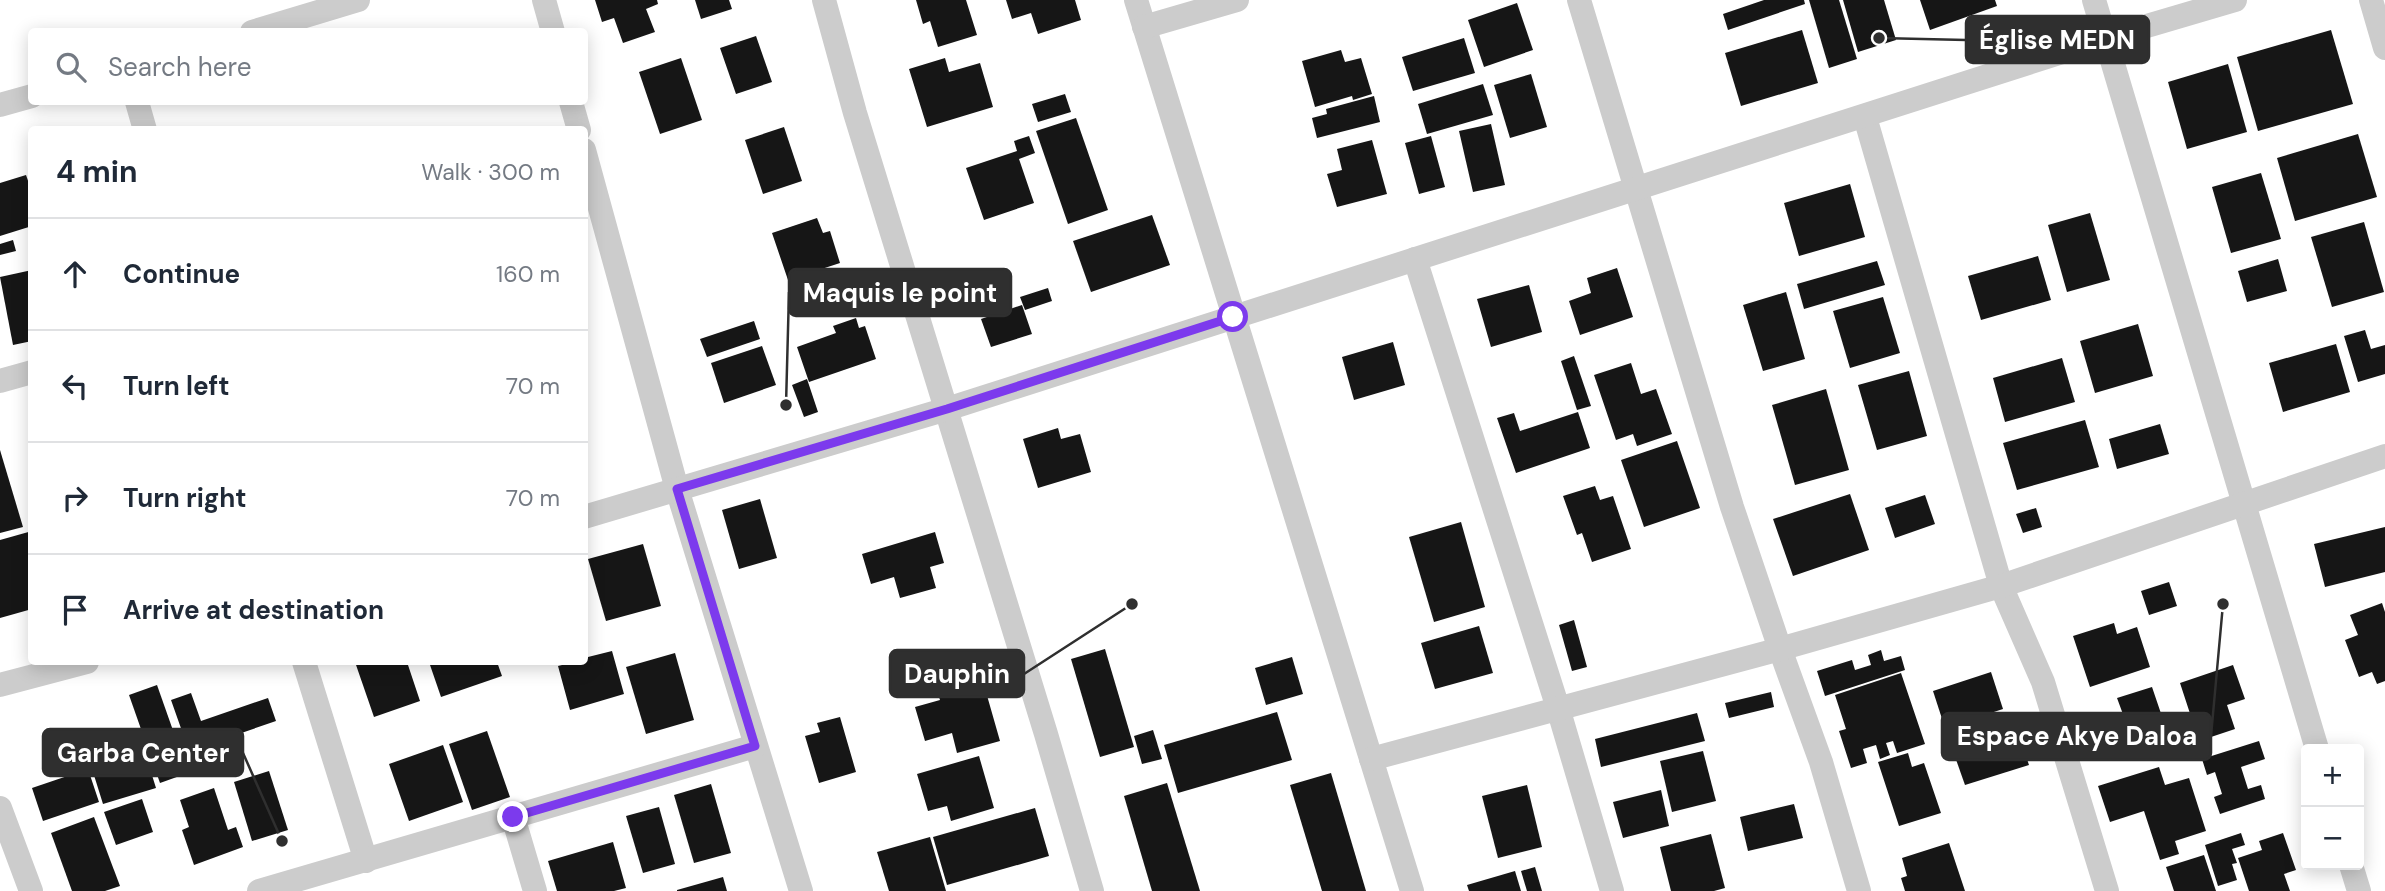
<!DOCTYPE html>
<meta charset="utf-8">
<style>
:root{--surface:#fff;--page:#f6f6f7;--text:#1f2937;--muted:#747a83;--line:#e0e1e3}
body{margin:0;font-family:"DM Sans",sans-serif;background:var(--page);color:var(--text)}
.controls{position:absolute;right:21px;bottom:21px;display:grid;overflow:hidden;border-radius:7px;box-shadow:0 4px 18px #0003}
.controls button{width:63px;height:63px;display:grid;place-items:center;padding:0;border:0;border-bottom:2px solid var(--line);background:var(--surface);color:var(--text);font:35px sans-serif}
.stop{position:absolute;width:21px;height:21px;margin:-16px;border:5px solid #7c3aed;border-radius:50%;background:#fff}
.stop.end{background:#7c3aed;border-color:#fff;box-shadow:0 2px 7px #0008}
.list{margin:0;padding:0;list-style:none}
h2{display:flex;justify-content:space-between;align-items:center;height:91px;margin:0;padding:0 28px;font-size:30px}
h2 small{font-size:23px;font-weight:400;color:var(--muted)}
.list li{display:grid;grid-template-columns:46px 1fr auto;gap:21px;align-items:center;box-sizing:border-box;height:112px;padding:0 28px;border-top:2px solid var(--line)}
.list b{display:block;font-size:26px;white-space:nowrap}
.list em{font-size:23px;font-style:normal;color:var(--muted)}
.icon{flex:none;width:38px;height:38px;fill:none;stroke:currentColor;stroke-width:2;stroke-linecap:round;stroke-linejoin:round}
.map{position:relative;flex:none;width:2385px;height:891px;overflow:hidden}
.search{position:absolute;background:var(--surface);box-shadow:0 4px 18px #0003;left:28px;top:28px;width:560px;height:77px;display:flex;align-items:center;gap:18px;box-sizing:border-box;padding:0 24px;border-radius:7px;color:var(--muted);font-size:26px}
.panel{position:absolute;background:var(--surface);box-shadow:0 4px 18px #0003;left:28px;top:126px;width:560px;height:539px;border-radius:7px}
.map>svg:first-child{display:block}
.building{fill:#161616}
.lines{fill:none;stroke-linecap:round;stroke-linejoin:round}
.street{stroke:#ccc;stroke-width:24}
.route{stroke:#7c3aed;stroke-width:9}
.leader{fill:none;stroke:#2f2f2f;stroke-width:2.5}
.callout-dot{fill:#2f2f2f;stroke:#fff;stroke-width:2.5}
.callout{fill:#2f2f2f;stroke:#2f2f2f;stroke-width:2.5}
.callout-label{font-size:26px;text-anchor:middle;font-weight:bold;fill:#fff}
</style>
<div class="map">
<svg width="2385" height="891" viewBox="0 0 2385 891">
<rect width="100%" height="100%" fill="#fff"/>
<g class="building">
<polygon points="595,0 657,0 658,4 646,9 655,32 623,43 614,18 602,22"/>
<polygon points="695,0 729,0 732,9 701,19"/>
<polygon points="916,0 966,0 977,35 938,47 930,21 923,24"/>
<polygon points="1006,0 1075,0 1081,20 1038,34 1031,13 1012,19"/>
<polygon points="1764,0 1804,0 1805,4 1728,30 1723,14"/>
<polygon points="1809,0 1839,0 1857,59 1829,68"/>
<polygon points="1843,0 1884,0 1896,40 1858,52"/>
<polygon points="1920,0 1995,0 1997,6 1930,30"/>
<polygon points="1517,3 1533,50 1484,67 1468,20"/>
<polygon points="1802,30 1818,83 1741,106 1725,53"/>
<polygon points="2331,30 2353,104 2258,131 2237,57"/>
<polygon points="756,36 772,82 736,94 720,48"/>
<polygon points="1464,38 1475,73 1413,91 1402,57"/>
<polygon points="1341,50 1345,62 1361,58 1372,94 1353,100 1352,96 1315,107 1302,61"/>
<polygon points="681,58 702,120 660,134 639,72"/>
<polygon points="945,58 949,72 980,63 993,107 927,127 909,69"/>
<polygon points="2228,64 2247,132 2187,149 2168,82"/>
<polygon points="1531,74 1547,127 1510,138 1494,85"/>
<polygon points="1483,84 1493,115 1427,134 1418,104"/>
<polygon points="1065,94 1071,112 1038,122 1032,104"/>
<polygon points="1374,96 1380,122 1317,138 1312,118 1327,114 1326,109"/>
<polygon points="1076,118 1108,210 1068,224 1036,131"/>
<polygon points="1491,124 1505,185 1473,192 1459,131"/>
<polygon points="784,127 802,181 763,194 745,140"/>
<polygon points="2358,134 2377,197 2295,221 2277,158"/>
<polygon points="1029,136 1035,153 1019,159 1034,203 984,220 966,168 1017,151 1014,141"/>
<polygon points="1431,136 1445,187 1419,194 1405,143"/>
<polygon points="1372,140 1387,194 1337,207 1327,174 1342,170 1337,149"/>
<polygon points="2261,173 2281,239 2231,253 2212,187"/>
<polygon points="26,175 32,192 32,226 0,236 0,183"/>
<polygon points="1850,184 1865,237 1799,256 1784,203"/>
<polygon points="2090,213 2110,280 2067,292 2048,225"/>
<polygon points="1152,215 1170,265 1091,292 1073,241"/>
<polygon points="817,218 823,233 830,231 840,263 788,280 772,233"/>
<polygon points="2364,222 2384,292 2332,307 2311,237"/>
<polygon points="13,240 16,251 0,255 0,244"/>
<polygon points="2038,256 2051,300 1981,320 1968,276"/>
<polygon points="2278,259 2287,291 2247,302 2238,271"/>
<polygon points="1877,261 1885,285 1804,309 1797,284"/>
<polygon points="1617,268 1633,317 1580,335 1569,301 1591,293 1587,278"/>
<polygon points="32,270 32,341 13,345 0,277"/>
<polygon points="1529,285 1542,332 1491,347 1477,299"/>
<polygon points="1048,288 1052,301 1025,310 1020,297"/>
<polygon points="1786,292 1805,359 1763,371 1743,305"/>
<polygon points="1883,297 1900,353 1850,368 1833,311"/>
<polygon points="1022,305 1032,334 991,347 981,319"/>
<polygon points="856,318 859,328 865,326 876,359 809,382 797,347 836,333 833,326"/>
<polygon points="754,321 760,339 707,357 700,339"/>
<polygon points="2138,324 2153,376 2095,393 2080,341"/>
<polygon points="2365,330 2371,349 2385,345 2385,374 2358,382 2344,336"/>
<polygon points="1393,342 1405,385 1354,400 1342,357"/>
<polygon points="2336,344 2350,392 2283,412 2269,363"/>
<polygon points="762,346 776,385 724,403 711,363"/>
<polygon points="1574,356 1591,406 1577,410 1561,361"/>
<polygon points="2062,358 2075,402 2005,422 1993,378"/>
<polygon points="1631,363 1641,394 1656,389 1672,434 1637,446 1633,434 1616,440 1594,375"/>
<polygon points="1909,371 1927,436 1877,450 1858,385"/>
<polygon points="807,379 818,412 804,417 792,385"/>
<polygon points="1826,389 1849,470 1795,485 1772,405"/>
<polygon points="1578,412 1590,448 1516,473 1497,418 1514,413 1520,431"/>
<polygon points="2085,420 2099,467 2017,490 2003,443"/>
<polygon points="2160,424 2169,454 2117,469 2109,439"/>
<polygon points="1058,428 1061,439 1080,434 1091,472 1038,488 1023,439"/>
<polygon points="1677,441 1700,508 1644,527 1621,460"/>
<polygon points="0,450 23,527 0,533"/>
<polygon points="1595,486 1600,500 1613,496 1631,549 1592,562 1582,533 1577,535 1563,496"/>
<polygon points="1850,494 1869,550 1793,576 1773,519"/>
<polygon points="1925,495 1935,524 1895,538 1885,508"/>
<polygon points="760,499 777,558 739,569 722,510"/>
<polygon points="2036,508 2042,527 2023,533 2016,514"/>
<polygon points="1461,522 1485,607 1434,622 1409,537"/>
<polygon points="2385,527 2385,572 2325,587 2314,544"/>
<polygon points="32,531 32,609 0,618 0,540"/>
<polygon points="935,532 944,563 930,567 936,588 900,598 894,577 871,584 862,554"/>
<polygon points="643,544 661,606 606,621 588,559"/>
<polygon points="2169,582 2177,606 2149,615 2141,591"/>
<polygon points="2382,603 2385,612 2385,681 2377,684 2372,672 2359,677 2345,640 2358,635 2350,615"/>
<polygon points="1574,620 1587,667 1572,671 1559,625"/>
<polygon points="2114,623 2117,634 2137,627 2150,667 2090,687 2073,636"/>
<polygon points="1479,626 1493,673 1435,689 1421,643"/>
<polygon points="1105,649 1134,747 1100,757 1071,659"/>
<polygon points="1881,650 1884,661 1901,656 1905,670 1825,696 1817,671 1852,660 1855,670 1871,665 1868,655"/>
<polygon points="612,651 624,694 570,710 558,666 574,662 584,662 584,658"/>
<polygon points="675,653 694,720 646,734 626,667"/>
<polygon points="1292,657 1303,694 1266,705 1255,668"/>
<polygon points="355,662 407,662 420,701 374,717"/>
<polygon points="429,662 497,662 502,676 441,697"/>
<polygon points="2233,665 2245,699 2227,705 2235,729 2199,741 2180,683"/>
<polygon points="1991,672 2003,709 1945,728 1933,691"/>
<polygon points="1901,673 1925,744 1897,753 1893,741 1886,743 1890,755 1880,759 1876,745 1863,749 1867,763 1851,768 1839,731 1846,729 1835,695"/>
<polygon points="982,678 1000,741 957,753 952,733 925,741 915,707 940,700 937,691"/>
<polygon points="157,685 188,773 160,783 129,695"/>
<polygon points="2152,687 2171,743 2125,758 2113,721 2124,717 2117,698"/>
<polygon points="1771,692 1774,707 1729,718 1725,703"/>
<polygon points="191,693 201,721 268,698 276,721 189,751 171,700"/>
<polygon points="1277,712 1292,760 1178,793 1164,745"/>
<polygon points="1697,713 1705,741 1601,767 1595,739"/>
<polygon points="840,717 856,772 819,783 805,736 820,732 817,723"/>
<polygon points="1153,730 1162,759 1142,764 1134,736"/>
<polygon points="2017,730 2029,765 1965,785 1953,751"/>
<polygon points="487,731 510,797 472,810 449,744"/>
<polygon points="2259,741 2265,759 2241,767 2248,789 2261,785 2265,799 2220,814 2214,797 2222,794 2215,772 2207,775 2202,759"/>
<polygon points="443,745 463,802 409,821 389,764"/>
<polygon points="1703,751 1716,801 1672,812 1660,761"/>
<polygon points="1908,753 1912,767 1924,763 1941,813 1899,826 1878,762"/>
<polygon points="146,756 156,788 103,804 93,772"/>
<polygon points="979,756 994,808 951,821 947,806 928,811 917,774"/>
<polygon points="2159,767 2165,785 2189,778 2206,831 2175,841 2179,854 2160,860 2144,811 2110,822 2098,786"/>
<polygon points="88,769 99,802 43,821 32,788"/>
<polygon points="269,771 288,830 252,841 234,782"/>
<polygon points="1331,773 1366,891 1322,891 1290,785"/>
<polygon points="1167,783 1200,891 1152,891 1124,796"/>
<polygon points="711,784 731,853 694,863 674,795"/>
<polygon points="1527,785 1542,847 1498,858 1482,796"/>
<polygon points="214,788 228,830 236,827 243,847 194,865 182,830 189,827 180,800"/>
<polygon points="1661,790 1669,826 1623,838 1613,802"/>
<polygon points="142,799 153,832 116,845 104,812"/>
<polygon points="1794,804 1803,838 1748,851 1740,817"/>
<polygon points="659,807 675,864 643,873 626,816"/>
<polygon points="1035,808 1049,856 947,885 933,837"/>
<polygon points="94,817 120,886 105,891 72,891 51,833"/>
<polygon points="2241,833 2245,845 2232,849 2237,863 2232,864 2237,880 2218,886 2205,845"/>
<polygon points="2283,833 2296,870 2284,874 2290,891 2249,891 2238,858 2262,850 2259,841"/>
<polygon points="1711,834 1725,888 1714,891 1671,891 1660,847"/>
<polygon points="930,837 946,891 889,891 877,852"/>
<polygon points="613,842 626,888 614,891 557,891 548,861"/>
<polygon points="1949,843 1965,891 1905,891 1901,878 1907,876 1902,858"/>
<polygon points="2204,855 2216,891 2174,891 2166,867"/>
<polygon points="1535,867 1542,891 1527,891 1521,871"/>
<polygon points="1515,871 1521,891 1469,891 1467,885"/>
<polygon points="723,877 727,891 677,891 677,890"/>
</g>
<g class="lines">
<g class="street">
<polyline points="544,0 553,32"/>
<polyline points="824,0 855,113 1046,734 1092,891"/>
<polyline points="1136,0 1412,891"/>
<polyline points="1579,0 1732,507 1780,649 1821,762 1859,891"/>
<polyline points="2094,0 2317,749"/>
<polyline points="2371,0 2385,48"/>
<polyline points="1144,27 1237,0"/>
<polyline points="252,32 358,0"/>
<polyline points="137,102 145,130"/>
<polyline points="571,102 579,130"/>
<polyline points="0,105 32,96"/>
<polyline points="1865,117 2001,586 2043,682 2107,891"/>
<polyline points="584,150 677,489 801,891"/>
<polyline points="1415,259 1558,708 1612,891"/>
<polyline points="0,381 32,372"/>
<polyline points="584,517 947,409 2106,38 2235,0"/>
<polyline points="304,662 366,861"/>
<polyline points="0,685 87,662"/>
<polyline points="1371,759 1780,649 2001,586 2385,456"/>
<polyline points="0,808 31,891"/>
<polyline points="513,817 535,891"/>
<polyline points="2351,865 2359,891"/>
<polyline points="259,891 755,746"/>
</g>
</g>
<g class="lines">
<polyline class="route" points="513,817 755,746 677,489 947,409 1233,317"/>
</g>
<path class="leader" d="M1879 38L1966 40M786 405L789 292M1132 604L1024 674M2223 604L2211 736M282 841L243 753"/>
<g class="callout-dot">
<circle cx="1879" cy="38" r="7"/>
<circle cx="786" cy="405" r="7"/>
<circle cx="1132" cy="604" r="7"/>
<circle cx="2223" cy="604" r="7"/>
<circle cx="282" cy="841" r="7"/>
</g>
<g class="callout">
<rect x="1966" y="16" width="183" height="47" rx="7"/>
<rect x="789" y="269" width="222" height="47" rx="7"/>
<rect x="890" y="650" width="134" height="47" rx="7"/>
<rect x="1942" y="713" width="269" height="47" rx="7"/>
<rect x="43" y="729" width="200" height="47" rx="7"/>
</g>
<g class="callout-label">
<text x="2057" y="49">Église MEDN</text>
<text x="900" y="302">Maquis le point</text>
<text x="957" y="683">Dauphin</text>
<text x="2077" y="745">Espace Akye Daloa</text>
<text x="143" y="762">Garba Center</text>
</g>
</svg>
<div class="controls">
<button>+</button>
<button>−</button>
</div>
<div class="stop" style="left:1233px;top:317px"></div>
<div class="stop end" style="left:513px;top:817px"></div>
<div class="search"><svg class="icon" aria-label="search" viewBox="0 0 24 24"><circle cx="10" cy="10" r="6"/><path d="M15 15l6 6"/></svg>Search here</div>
<section class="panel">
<h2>4 min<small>Walk · 300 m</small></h2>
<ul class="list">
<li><svg class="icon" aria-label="ahead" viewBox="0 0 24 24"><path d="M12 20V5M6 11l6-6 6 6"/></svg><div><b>Continue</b></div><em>160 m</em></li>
<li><svg class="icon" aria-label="left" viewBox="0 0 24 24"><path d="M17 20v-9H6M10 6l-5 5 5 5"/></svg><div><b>Turn left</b></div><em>70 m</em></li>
<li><svg class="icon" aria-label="right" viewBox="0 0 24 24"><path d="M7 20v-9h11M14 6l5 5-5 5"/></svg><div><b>Turn right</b></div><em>70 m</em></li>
<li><svg class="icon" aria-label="arrive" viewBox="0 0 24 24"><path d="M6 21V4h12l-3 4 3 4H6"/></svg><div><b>Arrive at destination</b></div></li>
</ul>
</section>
</div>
